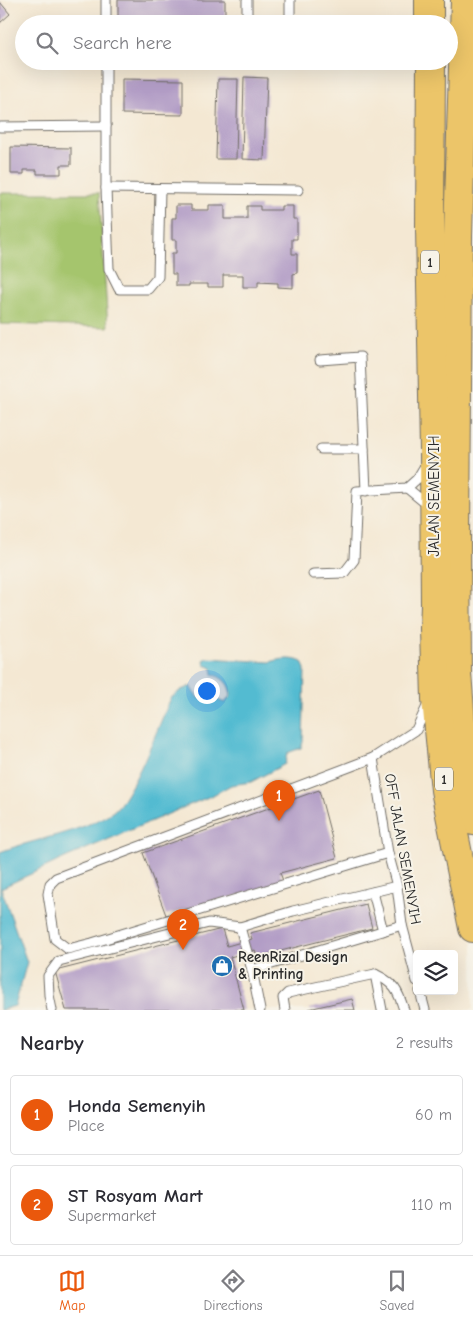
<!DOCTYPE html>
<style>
:root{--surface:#fff;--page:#f7f7f7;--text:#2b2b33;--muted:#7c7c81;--line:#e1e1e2;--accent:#ea580c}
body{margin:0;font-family:"Comic Neue",sans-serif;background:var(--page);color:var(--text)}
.controls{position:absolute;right:15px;bottom:15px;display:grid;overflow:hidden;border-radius:5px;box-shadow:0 5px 20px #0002}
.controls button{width:45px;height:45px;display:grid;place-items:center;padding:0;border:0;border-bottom:1px solid var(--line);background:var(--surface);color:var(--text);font:25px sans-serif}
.you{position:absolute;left:206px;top:690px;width:18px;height:18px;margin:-12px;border:4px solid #fff;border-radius:50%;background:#1a73e8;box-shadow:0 0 0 8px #1a73e833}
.badge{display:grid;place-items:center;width:32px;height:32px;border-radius:50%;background:var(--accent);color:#fff;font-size:16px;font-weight:700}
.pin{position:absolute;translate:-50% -41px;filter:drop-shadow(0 1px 2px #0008)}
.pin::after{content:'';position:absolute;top:26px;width:18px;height:15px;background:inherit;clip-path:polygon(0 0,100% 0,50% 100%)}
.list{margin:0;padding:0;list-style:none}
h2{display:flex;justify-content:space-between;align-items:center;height:65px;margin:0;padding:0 20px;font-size:21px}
h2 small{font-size:16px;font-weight:400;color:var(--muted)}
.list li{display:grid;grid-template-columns:32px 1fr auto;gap:15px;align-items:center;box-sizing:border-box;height:80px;margin:0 10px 10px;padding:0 10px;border:1px solid var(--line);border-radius:5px}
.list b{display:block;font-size:19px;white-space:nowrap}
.list p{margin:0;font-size:16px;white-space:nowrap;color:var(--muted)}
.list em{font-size:16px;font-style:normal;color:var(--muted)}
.icon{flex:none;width:28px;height:28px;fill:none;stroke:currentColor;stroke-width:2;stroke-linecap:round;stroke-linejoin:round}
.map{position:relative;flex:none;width:473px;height:1010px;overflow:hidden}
.search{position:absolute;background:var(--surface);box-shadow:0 5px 20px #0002;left:15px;right:15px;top:15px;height:55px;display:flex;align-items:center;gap:12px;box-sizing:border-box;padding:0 18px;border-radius:28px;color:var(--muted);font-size:19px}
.sheet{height:245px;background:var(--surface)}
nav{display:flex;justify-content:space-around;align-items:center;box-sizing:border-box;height:70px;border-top:1px solid var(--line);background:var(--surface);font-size:14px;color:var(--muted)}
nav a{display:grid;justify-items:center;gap:2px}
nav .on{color:var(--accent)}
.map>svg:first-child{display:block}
.green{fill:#a5c56d;stroke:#68784c}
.water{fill:#53bbd1;stroke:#3f737e}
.building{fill:#b29dc6}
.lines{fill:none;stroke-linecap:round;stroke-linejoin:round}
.service-casing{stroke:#716d66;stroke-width:11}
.primary-casing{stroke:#716d66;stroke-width:30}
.service{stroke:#fff;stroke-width:9}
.primary{stroke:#ecc569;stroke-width:28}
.labels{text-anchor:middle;stroke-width:4;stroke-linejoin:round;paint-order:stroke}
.shield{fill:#f7f3e8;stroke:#686764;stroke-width:1}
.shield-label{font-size:14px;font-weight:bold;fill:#2b2b2b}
.street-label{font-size:15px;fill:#2b2b2b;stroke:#f7f3e8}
.poi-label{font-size:15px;font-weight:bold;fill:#2b2b2b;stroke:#f7f3e8;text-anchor:start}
</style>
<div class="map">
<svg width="473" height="1010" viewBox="0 0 473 1010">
<rect width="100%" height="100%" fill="#f7f3e8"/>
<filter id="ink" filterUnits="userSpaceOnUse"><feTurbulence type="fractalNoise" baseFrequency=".02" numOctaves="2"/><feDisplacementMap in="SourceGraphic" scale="10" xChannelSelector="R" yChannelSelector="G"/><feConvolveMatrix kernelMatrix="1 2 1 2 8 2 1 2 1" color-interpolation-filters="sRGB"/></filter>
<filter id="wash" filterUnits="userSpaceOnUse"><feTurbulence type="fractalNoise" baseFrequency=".0096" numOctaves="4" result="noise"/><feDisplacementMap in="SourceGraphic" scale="20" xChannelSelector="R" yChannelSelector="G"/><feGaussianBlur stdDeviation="1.12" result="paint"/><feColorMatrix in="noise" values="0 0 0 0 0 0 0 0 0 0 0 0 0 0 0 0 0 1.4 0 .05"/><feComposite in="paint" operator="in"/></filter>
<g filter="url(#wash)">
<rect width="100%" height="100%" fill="#f4e8d3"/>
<polygon class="green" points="0,193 99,193 108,327 0,324"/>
<path class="water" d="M208,658L270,662C280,659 292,657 302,662L305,669L303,742L301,748L287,753L285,764L251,782L231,785L213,795L67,857L1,888L27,962L15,1006L0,1010V852C37,838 78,834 112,812C131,800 160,722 171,698L181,690L191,686L198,698L211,697L225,703L231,695C229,683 224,679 213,674L212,668L205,665L204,660Z"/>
<g id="blocks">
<g class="building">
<rect x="118" y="0" width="107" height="24"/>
<polygon points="0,2 10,14 0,23"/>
<polygon points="244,77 267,78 264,160 242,159"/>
<polygon points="122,79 183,80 183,115 122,114"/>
<polygon points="218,79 238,79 236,159 216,159"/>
<polygon points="11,147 71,148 71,165 61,165 61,174 37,174 37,170 24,170 24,174 11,174"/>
<polygon points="176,205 191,205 191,210 209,210 209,205 225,205 225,219 247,219 247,206 260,206 260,210 281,210 281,206 293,206 293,219 297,219 297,239 292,239 292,254 297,254 297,273 293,274 293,288 278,287 278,283 258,282 258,287 243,287 243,275 223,275 223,287 208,287 208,284 189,284 189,286 176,286 176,274 172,274 172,253 176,253 176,240 172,240 172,218 176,218"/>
<polygon points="319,790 337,858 280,873 284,883 166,915 143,853"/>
<polygon points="366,904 372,928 257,957 255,950 230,957 244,1010 66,1010 55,971 222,929 227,946 252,939 250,933"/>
<polygon points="352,999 355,1010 309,1010 309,1009"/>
</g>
</g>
</g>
<g filter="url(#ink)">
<use href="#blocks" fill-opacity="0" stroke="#716d66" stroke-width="1"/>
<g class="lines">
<g class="service-casing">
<g id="service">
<polyline points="106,0 106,24"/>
<polyline points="247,24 247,0"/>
<polyline points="290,24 290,0"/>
<polyline points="106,61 106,188 109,269 119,289 148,289 158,277 160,189"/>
<polyline points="0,127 106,126"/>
<polyline points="106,188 298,190"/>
<polyline points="320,360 360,357 366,491"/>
<polyline points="321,449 364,449"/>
<polyline points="407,488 424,502 428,509"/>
<polyline points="313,574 344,573 354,560 357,491 407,488 417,479 426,464"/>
<polyline points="373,758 56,878 50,884 48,894 55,939 68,949 92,943 388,853"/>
<polyline points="373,892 383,931"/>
<polyline points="240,927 252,970 260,1010"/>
<polyline points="252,970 402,925"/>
<polyline points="375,974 382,1010"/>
<polyline points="417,981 402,925 397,886 388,853 373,758 416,730 429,702"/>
<polyline points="420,991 425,1010"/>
<polyline points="52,1010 49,995 48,976 59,961 209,923 240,927 293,911 397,886"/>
<path d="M285,1010L283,998L288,993L375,974C394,983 398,990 404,1010"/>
</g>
</g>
<g class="primary-casing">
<g id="primary">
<polyline points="429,0 429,24"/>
<polyline points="465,0 458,236 456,543 457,673 466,785 473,821"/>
<polyline points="431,61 430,227 434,451 435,606 434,628 436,699 445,790 473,928"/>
</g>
</g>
<use href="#service" class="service"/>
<use href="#primary" class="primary"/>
</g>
</g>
<defs>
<g id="shop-disc" transform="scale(1.125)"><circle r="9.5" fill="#1f6fb2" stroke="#f7f3e8"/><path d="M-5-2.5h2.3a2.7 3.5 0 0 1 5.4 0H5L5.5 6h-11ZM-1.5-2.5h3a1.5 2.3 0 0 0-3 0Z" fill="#fff"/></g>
</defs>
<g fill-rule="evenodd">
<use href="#shop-disc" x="222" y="966"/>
</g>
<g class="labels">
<g class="shield">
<rect x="421" y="250.5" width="18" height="23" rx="4"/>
<rect x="435" y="767.5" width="18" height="23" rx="4"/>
</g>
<g class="shield-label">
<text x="430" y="267">1</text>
<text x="444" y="784">1</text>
</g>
<g class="street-label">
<text transform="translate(434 496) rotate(-90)" y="5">JALAN SEMENYIH</text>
<text transform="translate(403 849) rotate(80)" y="5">OFF JALAN SEMENYIH</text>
</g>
<g class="poi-label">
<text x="238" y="962">ReenRizal Design<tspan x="238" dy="17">&amp; Printing</tspan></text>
</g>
</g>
</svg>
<div class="controls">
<button><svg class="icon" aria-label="layers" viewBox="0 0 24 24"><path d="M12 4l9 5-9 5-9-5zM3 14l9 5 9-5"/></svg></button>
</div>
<div class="you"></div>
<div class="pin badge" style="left:279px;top:821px">1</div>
<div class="pin badge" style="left:183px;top:950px">2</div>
<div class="search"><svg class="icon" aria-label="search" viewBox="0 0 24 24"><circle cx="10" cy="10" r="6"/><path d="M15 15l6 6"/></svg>Search here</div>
</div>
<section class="sheet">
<h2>Nearby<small>2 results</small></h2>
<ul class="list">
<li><span class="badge">1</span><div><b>Honda Semenyih</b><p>Place</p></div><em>60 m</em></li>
<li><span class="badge">2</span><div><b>ST Rosyam Mart</b><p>Supermarket</p></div><em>110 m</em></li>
</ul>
</section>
<nav>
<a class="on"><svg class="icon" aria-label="map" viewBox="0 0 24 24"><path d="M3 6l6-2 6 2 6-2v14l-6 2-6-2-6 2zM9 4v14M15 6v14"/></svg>Map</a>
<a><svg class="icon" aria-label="directions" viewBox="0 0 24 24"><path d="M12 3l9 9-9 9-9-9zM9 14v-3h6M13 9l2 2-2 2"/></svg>Directions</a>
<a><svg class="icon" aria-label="saved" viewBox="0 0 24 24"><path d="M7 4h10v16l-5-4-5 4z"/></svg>Saved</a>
</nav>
